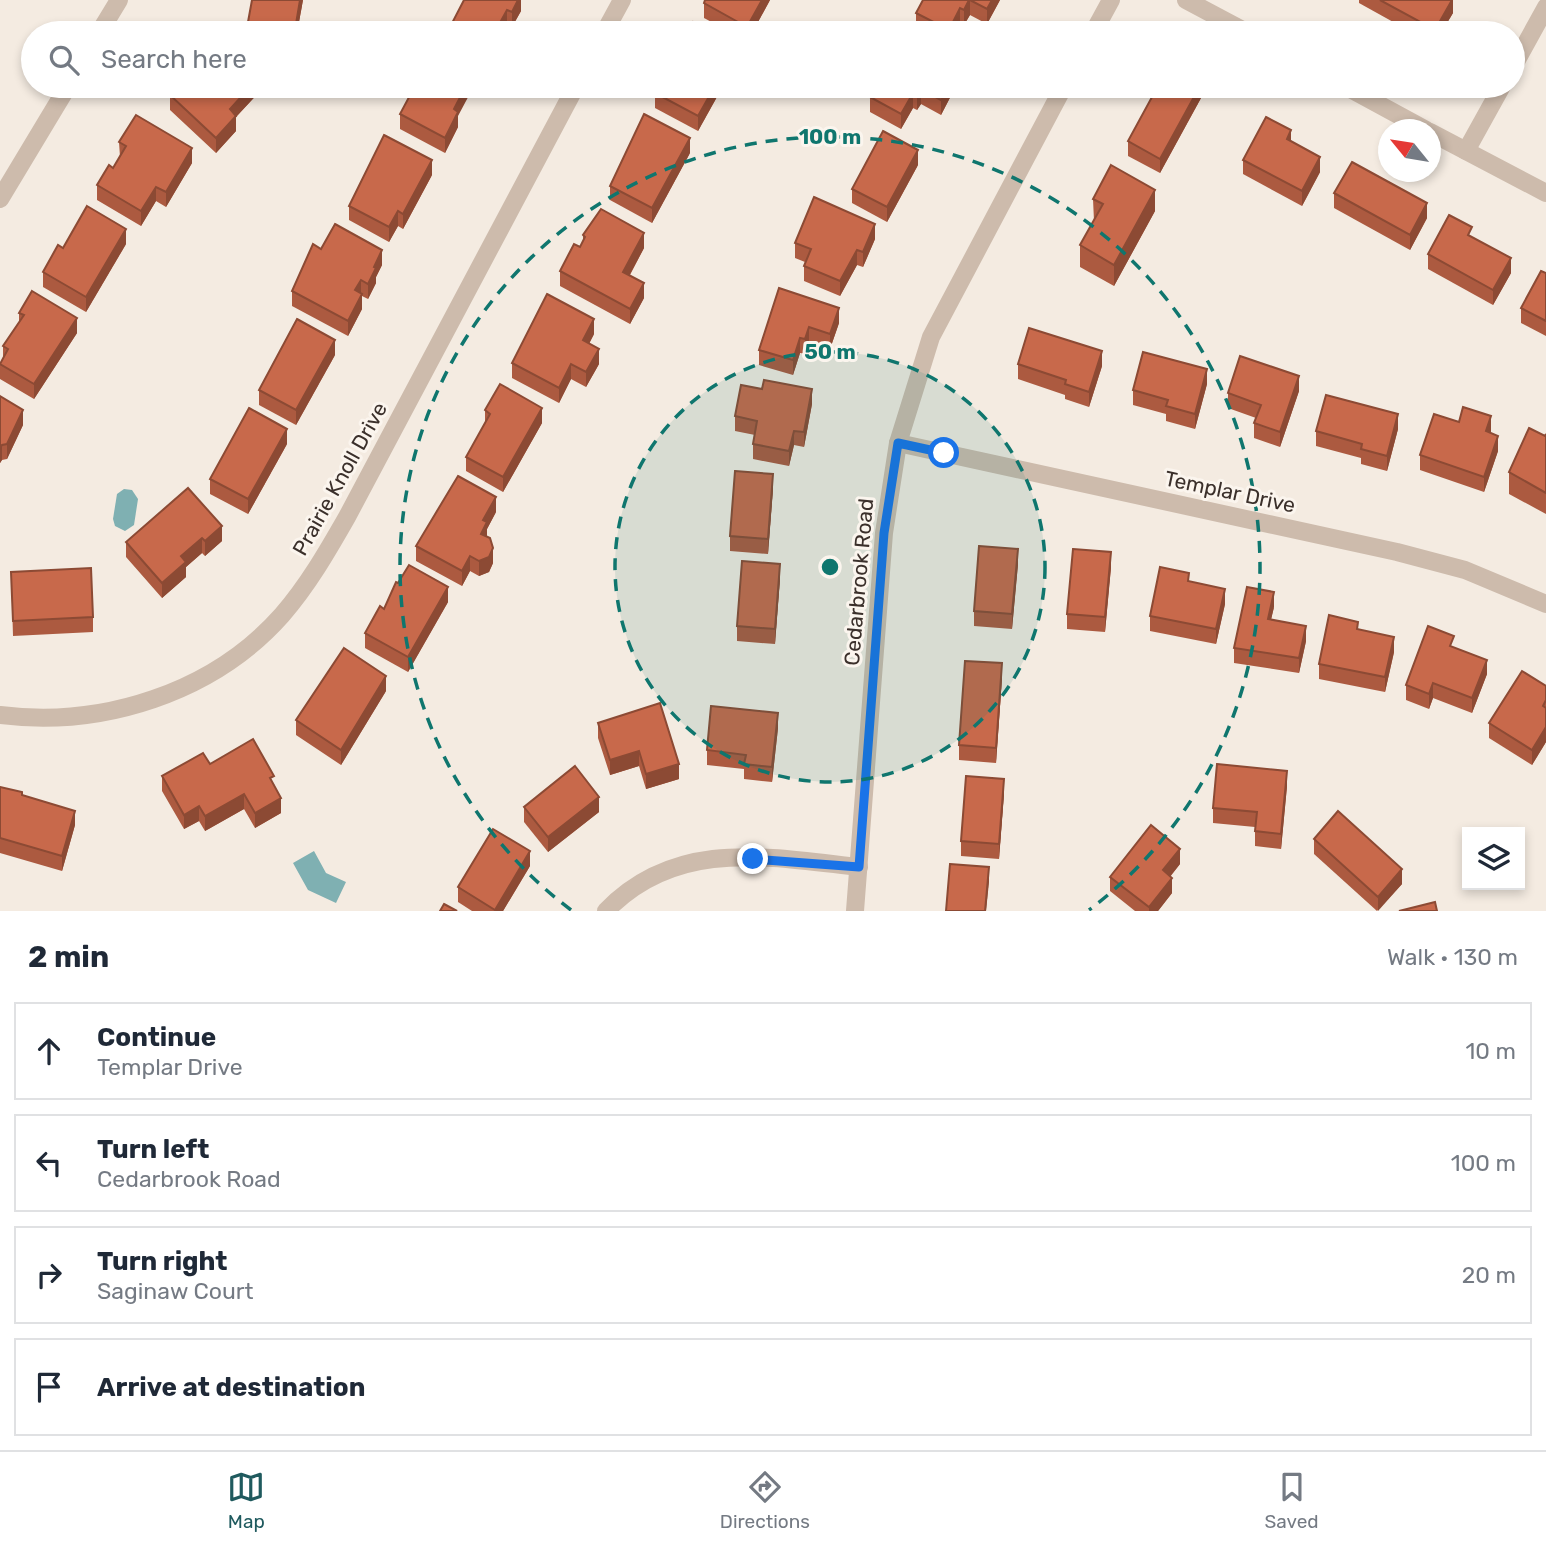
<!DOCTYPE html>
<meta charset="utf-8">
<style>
:root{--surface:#fff;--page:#f6f6f7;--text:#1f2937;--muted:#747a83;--line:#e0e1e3;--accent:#1f5a5e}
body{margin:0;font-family:Rubik,sans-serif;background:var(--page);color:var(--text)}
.controls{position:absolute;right:21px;bottom:21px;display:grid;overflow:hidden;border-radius:0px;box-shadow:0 4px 10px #0003}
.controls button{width:63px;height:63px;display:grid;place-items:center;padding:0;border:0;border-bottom:2px solid var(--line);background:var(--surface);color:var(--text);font:35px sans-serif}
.compass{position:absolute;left:1378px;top:119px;width:63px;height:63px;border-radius:50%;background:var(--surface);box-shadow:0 4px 10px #0003;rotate:300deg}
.stop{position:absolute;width:21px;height:21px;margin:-16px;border:5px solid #1a73e8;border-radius:50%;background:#fff}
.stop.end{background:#1a73e8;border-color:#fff;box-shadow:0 2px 7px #0008}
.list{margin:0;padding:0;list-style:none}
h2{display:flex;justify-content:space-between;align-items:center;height:91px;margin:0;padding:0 28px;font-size:30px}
h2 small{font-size:23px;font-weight:400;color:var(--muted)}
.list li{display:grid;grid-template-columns:46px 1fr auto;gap:21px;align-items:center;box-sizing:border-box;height:98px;margin:0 14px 14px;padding:0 14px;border:2px solid var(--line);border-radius:0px}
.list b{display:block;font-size:26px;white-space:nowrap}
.list p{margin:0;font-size:23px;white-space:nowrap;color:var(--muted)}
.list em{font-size:23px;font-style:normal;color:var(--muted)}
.icon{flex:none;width:38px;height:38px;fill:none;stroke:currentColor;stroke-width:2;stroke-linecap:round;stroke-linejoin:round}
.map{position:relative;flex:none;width:1546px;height:911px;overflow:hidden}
.search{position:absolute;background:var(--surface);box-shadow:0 4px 10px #0003;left:21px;right:21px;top:21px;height:77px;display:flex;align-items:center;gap:18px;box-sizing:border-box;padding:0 24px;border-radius:38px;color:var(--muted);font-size:26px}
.sheet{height:539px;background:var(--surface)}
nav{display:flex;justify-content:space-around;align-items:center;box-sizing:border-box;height:98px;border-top:2px solid var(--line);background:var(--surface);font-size:19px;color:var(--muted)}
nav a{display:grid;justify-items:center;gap:4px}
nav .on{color:var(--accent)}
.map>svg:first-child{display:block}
.water{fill:#7fb0b2}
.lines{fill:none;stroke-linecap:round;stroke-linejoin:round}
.minor{stroke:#cdbbac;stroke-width:18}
.wall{fill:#ac5a40}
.shaded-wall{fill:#8c4a34}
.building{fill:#c8694b;stroke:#8c4a34;stroke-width:2}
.route{stroke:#1a73e8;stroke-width:9}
.ring{fill:none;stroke:#0f766e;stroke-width:3.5;stroke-dasharray:12 9}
.labels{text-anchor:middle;stroke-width:6;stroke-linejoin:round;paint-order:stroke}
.street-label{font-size:21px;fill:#3b302b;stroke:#fbf5ee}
.centre{fill:#0f766e;stroke:#fbf5ee;stroke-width:3.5}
.ring-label{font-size:21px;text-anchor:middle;font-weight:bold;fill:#0f766e;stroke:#fbf5ee;stroke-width:6;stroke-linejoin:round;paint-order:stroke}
</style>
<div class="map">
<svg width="1546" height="911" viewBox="0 0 1546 911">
<rect width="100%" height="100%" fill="#f4ebe1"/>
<g class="water">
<polygon points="124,489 132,490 138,499 134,525 125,531 115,526 113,519 117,494"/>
<polygon points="314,851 326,873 346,882 336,903 308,890 293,863"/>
</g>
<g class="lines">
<g class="minor">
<polyline points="1186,0 1248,33"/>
<polyline points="99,33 119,0"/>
<polyline points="604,33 622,0"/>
<polyline points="1093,33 1111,0"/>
<polyline points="1513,67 1546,7"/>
<polyline points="1345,86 1426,130"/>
<polyline points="1430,132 1546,193"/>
<polyline points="1466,151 1502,86"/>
<polyline points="0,199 68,86"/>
<polyline points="898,443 1397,552 1465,570 1546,604"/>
<path d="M0,715C102,728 213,693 282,615C308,585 327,552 347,517L576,86"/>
<path d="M606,911C676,838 768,857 859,867"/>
<polyline points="855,911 884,533 898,443 931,337 1064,86"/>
</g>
</g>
<g class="wall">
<polygon points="303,0 297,33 248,33 248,22"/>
<polygon points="521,0 521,11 512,27 507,25 506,28 506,33 450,33 450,27"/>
<polygon points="770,0 752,33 732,33 704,18 704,3"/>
<polygon points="923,0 1000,0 987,24 970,15 964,25 960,23 954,33 927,33 916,28 916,13"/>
<polygon points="1359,0 1453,0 1453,13 1441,33 1413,33 1359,3"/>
<polygon points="263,86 263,88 236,117 236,131 216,153 170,110 170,95"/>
<polygon points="659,86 723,86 698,131 655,108 655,93"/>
<polygon points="876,86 956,86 941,115 921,104 917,110 913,108 901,129 870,112 870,97"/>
<polygon points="1201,86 1201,98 1160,173 1128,156 1128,141"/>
<polygon points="400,114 458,116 458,127 445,153 400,129"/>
<polygon points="1291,141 1320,172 1302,206 1243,174 1243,160"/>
<polygon points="119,142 192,163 166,207 156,201 141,226 97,200 97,185 113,168 120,157"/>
<polygon points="690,153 652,223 610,200 610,186"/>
<polygon points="918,165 887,222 852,203 852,189"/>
<polygon points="432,175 403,229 398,226 389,242 349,220 349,206"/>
<polygon points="1334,193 1427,218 1410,250 1334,208"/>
<polygon points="1093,199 1155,211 1114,286 1080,267 1080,245 1094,221"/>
<polygon points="583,235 644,248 630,275 644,298 630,324 560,286 560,271 580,247 583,242"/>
<polygon points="1472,237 1511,273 1493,305 1428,269 1428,254"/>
<polygon points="875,239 863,267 857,265 840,296 804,281 804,266 805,262 795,258 795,243"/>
<polygon points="126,244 86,312 43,287 43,272"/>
<polygon points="321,249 382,265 376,277 376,283 368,299 362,296 362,309 348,336 292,306 292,291"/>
<polygon points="1546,273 1546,336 1521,323 1521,308"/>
<polygon points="779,288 839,323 830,349 809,342 805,354 800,353 793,375 759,365 759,350"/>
<polygon points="19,313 77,333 34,399 0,379 0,364 3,359 3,346 19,322"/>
<polygon points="594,334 589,344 599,364 586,387 571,379 559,403 512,378 512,363"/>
<polygon points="335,355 296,425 259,405 259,390"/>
<polygon points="1018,364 1102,366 1089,407 1065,399 1065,395 1018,379"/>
<polygon points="1207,384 1195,429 1166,421 1166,414 1133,405 1133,390"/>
<polygon points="1299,391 1280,447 1254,438 1254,423 1256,418 1228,408 1228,393"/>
<polygon points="0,396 23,425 7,459 2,460 0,463"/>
<polygon points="812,404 804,447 794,445 789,466 753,459 753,444 755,435 735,431 735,416"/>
<polygon points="485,410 542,423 503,492 466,471 466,457 485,423"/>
<polygon points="1459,422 1491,431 1491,433 1498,451 1484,492 1420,470 1420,455"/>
<polygon points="1398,429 1387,471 1361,464 1361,458 1316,446 1316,431"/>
<polygon points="1546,434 1546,514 1509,494 1509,472"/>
<polygon points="287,444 248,514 210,494 210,479"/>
<polygon points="188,488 222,541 205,556 202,553 186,567 186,577 162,598 126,557 126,542"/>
<polygon points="773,489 768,554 730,551 730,536"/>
<polygon points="496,512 487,529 487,537 493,563 489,572 479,576 470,571 462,586 416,561 416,546"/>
<polygon points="1018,564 1012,629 974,626 974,611"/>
<polygon points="1111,567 1105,632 1067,629 1067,614"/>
<polygon points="11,572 93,617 93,632 13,636"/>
<polygon points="780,579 775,644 737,641 737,626"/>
<polygon points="1189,582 1225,604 1216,644 1150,631 1150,616"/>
<polygon points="448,602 408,672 365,648 365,633 384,609"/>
<polygon points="1274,607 1271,619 1306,641 1299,673 1234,663 1234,648"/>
<polygon points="1358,630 1394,652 1385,692 1319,679 1319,664"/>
<polygon points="1454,647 1487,674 1472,713 1433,698 1429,709 1406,700 1406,685"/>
<polygon points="1002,678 996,763 959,760 959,745"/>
<polygon points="1546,686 1546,742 1532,765 1489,738 1489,723"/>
<polygon points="386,691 341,765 296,735 296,720"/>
<polygon points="598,723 679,779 646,789 639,766 610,775 598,738"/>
<polygon points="778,728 772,782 744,779 744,769 707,765 707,750"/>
<polygon points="210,764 274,784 281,813 255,828 244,809 205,831 199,821 184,829 162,791 162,776"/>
<polygon points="1287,786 1281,849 1255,846 1255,827 1213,823 1213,808"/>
<polygon points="0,787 22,795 75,825 62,871 0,853"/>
<polygon points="1004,794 999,859 961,856 961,841"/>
<polygon points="524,807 599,812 548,852 524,822"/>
<polygon points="1314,839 1402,884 1377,911 1314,854"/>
<polygon points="1180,864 1170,877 1172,893 1158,911 1135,911 1110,891 1110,877"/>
<polygon points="530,866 503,911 472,911 458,902 458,887"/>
</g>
<g class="shaded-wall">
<polygon points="300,0 303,0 297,33 295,33"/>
<polygon points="516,0 521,0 521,11 512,27 512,12"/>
<polygon points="762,0 770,0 752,33 747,33 747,27"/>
<polygon points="970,0 970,15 964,25 964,10"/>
<polygon points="992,0 1000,0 987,24 987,9"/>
<polygon points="1452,0 1453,0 1453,13 1441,33 1435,33 1435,30"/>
<polygon points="960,8 960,23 954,33 949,33 949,30"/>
<polygon points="507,10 507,25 506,28 506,33 501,33 501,21"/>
<polygon points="251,86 263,86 263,88 236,117 236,131 216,153 216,138 230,109"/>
<polygon points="466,86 474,86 458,116 458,127 445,153 445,138 454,109"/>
<polygon points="715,86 723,86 698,131 698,116"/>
<polygon points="948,86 956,86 941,115 941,100"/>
<polygon points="1200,86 1201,86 1201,98 1160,173 1160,159"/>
<polygon points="921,89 921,104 917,110 917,95"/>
<polygon points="913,93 913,108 901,129 901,114"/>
<polygon points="1291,130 1291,145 1287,139"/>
<polygon points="690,138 690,153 652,223 652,208"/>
<polygon points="192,148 192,163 166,207 166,192"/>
<polygon points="918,150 918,165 887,222 887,207"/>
<polygon points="1320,157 1320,172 1302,206 1302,191"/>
<polygon points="432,160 432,175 403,229 403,214"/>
<polygon points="156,187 156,201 141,226 141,211"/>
<polygon points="1155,190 1155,211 1114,286 1114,265"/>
<polygon points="1427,203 1427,218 1410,250 1410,235"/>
<polygon points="398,211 398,226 389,242 389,227"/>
<polygon points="875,224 875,239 863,267 863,252"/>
<polygon points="126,229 126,244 86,312 86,297"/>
<polygon points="644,233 644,248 623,287 623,272"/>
<polygon points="382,250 382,265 376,277 376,283 368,299 368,284 374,267"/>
<polygon points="857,250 857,265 840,296 840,281"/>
<polygon points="1511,258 1511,273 1493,305 1493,290"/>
<polygon points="361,280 361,295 355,290"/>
<polygon points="644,283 644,298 630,324 630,309"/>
<polygon points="362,294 362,309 348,336 348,321"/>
<polygon points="839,308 839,323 830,349 830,334"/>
<polygon points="77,318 77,333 34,399 34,384"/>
<polygon points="594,319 594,334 583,355 583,340"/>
<polygon points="809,327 809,342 805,354 805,339"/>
<polygon points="800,338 800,353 793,375 793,360"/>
<polygon points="335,340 335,355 296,425 296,410"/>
<polygon points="599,349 599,364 586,387 586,372"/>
<polygon points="1102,351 1102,366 1089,407 1089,392"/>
<polygon points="571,364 571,379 559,403 559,388"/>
<polygon points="1207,369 1207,384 1195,429 1195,414"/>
<polygon points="1299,376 1299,391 1280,447 1280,432"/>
<polygon points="812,389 812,404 804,447 804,432"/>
<polygon points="542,408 542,423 503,492 503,477"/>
<polygon points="23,410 23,425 7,459 7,444"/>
<polygon points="1398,414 1398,429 1387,471 1387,456"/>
<polygon points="1491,416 1491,431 1486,446 1486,431"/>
<polygon points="287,429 287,444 248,514 248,499"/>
<polygon points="794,431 794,445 789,466 789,451"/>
<polygon points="1498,436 1498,451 1484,492 1484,477"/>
<polygon points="2,445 2,460 0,463 0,448"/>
<polygon points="773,474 773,489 768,554 768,539"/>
<polygon points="496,497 496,512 487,529 487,537 481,534 483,520"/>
<polygon points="222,526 222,541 205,556 205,541"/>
<polygon points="202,538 202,553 186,567 186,577 162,598 162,583 181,556"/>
<polygon points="493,548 493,563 489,572 479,576 479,561"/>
<polygon points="1018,549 1018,564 1012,629 1012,614"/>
<polygon points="1111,552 1111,567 1105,632 1105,617"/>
<polygon points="470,556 470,571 462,586 462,571"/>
<polygon points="780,564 780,579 775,644 775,629"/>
<polygon points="448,587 448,602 408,672 408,657"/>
<polygon points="1225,589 1225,604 1216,644 1216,629"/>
<polygon points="1274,592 1274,607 1268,633 1268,619"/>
<polygon points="1306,626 1306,641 1299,673 1299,658"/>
<polygon points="1394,637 1394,652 1385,692 1385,677"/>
<polygon points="1487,660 1487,674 1472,713 1472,698"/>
<polygon points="1002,663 1002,678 996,763 996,748"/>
<polygon points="386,676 386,691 341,765 341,750"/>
<polygon points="1433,683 1433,698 1429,709 1429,694"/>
<polygon points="778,713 778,728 772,782 772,767"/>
<polygon points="1546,727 1546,742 1532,765 1532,750"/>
<polygon points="639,751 639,766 610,775 610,760"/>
<polygon points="679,764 679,779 646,789 646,774"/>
<polygon points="1287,771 1287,786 1281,849 1281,834"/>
<polygon points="1004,779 1004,794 999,859 999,844"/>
<polygon points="244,794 244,809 205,831 205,816"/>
<polygon points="599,797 599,812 548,852 548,837"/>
<polygon points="281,798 281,813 255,828 255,813"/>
<polygon points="199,806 199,821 184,829 184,815"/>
<polygon points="75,811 75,825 62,871 62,856"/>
<polygon points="1180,849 1180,864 1163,885 1163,870"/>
<polygon points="530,851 530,866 503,911 495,911"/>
<polygon points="989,867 989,882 986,911 985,911"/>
<polygon points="1402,869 1402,884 1378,911 1378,897"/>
<polygon points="1172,878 1172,893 1158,911 1149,911 1149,907"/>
</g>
<g class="building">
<polygon points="252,0 300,0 295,30 248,22"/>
<polygon points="464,0 518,0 512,12 507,10 501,21 506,24 501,33 461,33 450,27"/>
<polygon points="705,0 762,0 747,27 704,3"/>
<polygon points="923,0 969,0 964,10 960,8 949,30 916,13"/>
<polygon points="970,0 992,0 987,9"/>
<polygon points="1380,0 1452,0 1435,30"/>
<polygon points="693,22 714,33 687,33"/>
<polygon points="179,86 251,86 230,109 236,116 216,138 170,95"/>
<polygon points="415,86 466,86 454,109 458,112 445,138 400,114"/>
<polygon points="659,86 715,86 698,116 655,93"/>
<polygon points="876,86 948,86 941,100 921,89 917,95 913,93 901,114 870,97"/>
<polygon points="1158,86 1200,86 1160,159 1128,141"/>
<polygon points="644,114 690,138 652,208 610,186"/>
<polygon points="136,115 192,148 166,192 156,187 141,211 97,185 109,165 113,168 126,146 119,142"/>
<polygon points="1266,117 1291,130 1287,139 1320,157 1302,191 1243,160"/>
<polygon points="883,131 918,150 887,207 852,189"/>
<polygon points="384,135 432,160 403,214 398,211 389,227 349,206"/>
<polygon points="1352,162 1427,203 1410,235 1334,193"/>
<polygon points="1111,165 1155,190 1114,265 1080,245 1103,204 1093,199"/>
<polygon points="814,197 875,224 863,252 857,250 840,281 804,266 811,249 795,243"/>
<polygon points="87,206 126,229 86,297 43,272 58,245 63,248"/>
<polygon points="601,209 644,233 623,272 644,283 630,309 560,271 574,244 580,247 585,237 583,235"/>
<polygon points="1449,215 1472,227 1468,235 1511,258 1493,290 1428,254"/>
<polygon points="335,224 382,250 374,267 376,268 368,284 361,280 355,290 362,294 348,321 292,291 313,244 321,249"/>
<polygon points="1541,271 1546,273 1546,321 1521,308"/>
<polygon points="779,288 839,308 830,334 809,327 805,339 800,338 793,360 759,350"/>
<polygon points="32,291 77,318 34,384 0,364 8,349 3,346 24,315 19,313"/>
<polygon points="547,294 594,319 583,340 599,349 586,372 571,364 559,388 512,363"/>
<polygon points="297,319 335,340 296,410 259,390"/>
<polygon points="1029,328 1102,351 1089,392 1065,384 1066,380 1018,364"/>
<polygon points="1143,352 1207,369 1195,414 1166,406 1168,400 1133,390"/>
<polygon points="1240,356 1299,376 1280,432 1254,423 1261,405 1228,393"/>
<polygon points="764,380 812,389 804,432 794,431 789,451 753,444 757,421 735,416 741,385 762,389"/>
<polygon points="500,384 542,408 503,477 466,457 490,414 485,410"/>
<polygon points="1326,395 1398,414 1387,456 1361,449 1362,444 1316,431"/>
<polygon points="0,396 23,410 7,444 2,445 0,448"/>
<polygon points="1463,407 1491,416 1486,431 1498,436 1484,477 1420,455 1434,414 1459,422"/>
<polygon points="249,408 287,429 248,499 210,479"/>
<polygon points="1529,428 1545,436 1546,434 1546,493 1509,472"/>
<polygon points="735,471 773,474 768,539 730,536"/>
<polygon points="458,476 496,497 483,520 487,522 481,534 490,538 493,548 489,557 479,561 470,556 462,571 416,546"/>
<polygon points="188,488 222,526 205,541 202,538 181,556 186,562 162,583 126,542"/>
<polygon points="979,546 1018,549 1012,614 974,611"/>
<polygon points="1073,549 1111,552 1105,617 1067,614"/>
<polygon points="742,561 780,564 775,629 737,626"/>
<polygon points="409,565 448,587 408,657 365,633 380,606 384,609 396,582 398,583"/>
<polygon points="1160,567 1189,573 1188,581 1225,589 1216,629 1150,616"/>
<polygon points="91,568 93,617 13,621 11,572"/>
<polygon points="1247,587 1274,592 1268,619 1306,626 1299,658 1234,648"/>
<polygon points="1329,615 1358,622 1357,629 1394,637 1385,677 1319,664"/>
<polygon points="1428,626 1454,636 1450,646 1487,660 1472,698 1433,683 1429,694 1406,685"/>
<polygon points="344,648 386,676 341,750 296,720"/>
<polygon points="965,661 1002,663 996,748 959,745"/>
<polygon points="1522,671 1546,686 1546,700 1543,706 1546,708 1546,727 1532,750 1489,723"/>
<polygon points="660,703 679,764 646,774 639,751 610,760 598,723"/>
<polygon points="711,706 778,713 772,767 744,764 746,755 707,750"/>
<polygon points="253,739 274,776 270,778 281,798 255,813 244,794 205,816 199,806 184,815 162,776 203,753 210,764"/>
<polygon points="1217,764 1287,771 1281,834 1255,831 1257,812 1213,808"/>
<polygon points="575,766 599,797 548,837 524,807"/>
<polygon points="966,776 1004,779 999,844 961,841"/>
<polygon points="0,787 22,792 22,795 75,811 62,856 0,838"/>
<polygon points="1338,811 1402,869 1378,897 1314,839"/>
<polygon points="1151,825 1180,849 1163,870 1172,878 1149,907 1110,877"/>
<polygon points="493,829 530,851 495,910 458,887"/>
<polygon points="950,864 989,867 985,911 946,911"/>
<polygon points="1435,902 1437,911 1399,911"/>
<polygon points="444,904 457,911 440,911"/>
</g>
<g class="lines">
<polyline class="route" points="753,859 859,867 884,533 898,443 944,453"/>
</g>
<circle cx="830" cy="567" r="215" fill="#0f766e" fill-opacity=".12"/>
<g class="ring">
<circle cx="830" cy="567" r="215"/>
<path d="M571 910A430 430 0 1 1 1089 910"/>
</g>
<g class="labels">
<g class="street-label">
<text transform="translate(340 479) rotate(-61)" y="7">Prairie Knoll Drive</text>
<text transform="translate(1230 492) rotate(12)" y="7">Templar Drive</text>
<text transform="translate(859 582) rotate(-85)" y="7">Cedarbrook Road</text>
</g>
</g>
<circle cx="830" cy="567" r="10" class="centre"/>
<g class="ring-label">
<text x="830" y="144">100 m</text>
<text x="830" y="359">50 m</text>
</g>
</svg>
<div class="controls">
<button><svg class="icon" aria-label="layers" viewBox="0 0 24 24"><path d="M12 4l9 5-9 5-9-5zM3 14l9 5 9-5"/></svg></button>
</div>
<svg class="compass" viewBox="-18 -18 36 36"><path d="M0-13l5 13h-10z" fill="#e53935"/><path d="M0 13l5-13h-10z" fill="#747a83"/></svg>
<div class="stop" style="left:944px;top:453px"></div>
<div class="stop end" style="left:753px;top:859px"></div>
<div class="search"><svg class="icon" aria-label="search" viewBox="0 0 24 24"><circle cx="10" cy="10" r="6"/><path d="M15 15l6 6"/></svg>Search here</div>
</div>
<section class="sheet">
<h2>2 min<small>Walk · 130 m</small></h2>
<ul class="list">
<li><svg class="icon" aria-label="ahead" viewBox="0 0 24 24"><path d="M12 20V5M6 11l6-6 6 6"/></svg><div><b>Continue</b><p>Templar Drive</p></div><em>10 m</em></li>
<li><svg class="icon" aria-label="left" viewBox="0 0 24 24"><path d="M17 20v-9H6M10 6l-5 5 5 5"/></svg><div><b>Turn left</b><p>Cedarbrook Road</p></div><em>100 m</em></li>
<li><svg class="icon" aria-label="right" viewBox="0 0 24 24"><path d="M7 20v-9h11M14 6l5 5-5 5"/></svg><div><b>Turn right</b><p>Saginaw Court</p></div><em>20 m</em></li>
<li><svg class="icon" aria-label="arrive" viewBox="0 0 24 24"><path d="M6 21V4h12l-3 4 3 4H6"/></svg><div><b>Arrive at destination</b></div></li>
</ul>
</section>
<nav>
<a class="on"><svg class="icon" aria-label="map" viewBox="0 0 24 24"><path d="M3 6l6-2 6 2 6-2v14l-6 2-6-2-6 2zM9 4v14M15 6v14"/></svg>Map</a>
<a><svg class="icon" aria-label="directions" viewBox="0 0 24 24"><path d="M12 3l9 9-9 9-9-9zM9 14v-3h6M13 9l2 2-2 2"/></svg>Directions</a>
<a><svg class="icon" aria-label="saved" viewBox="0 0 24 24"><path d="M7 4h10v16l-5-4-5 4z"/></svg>Saved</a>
</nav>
